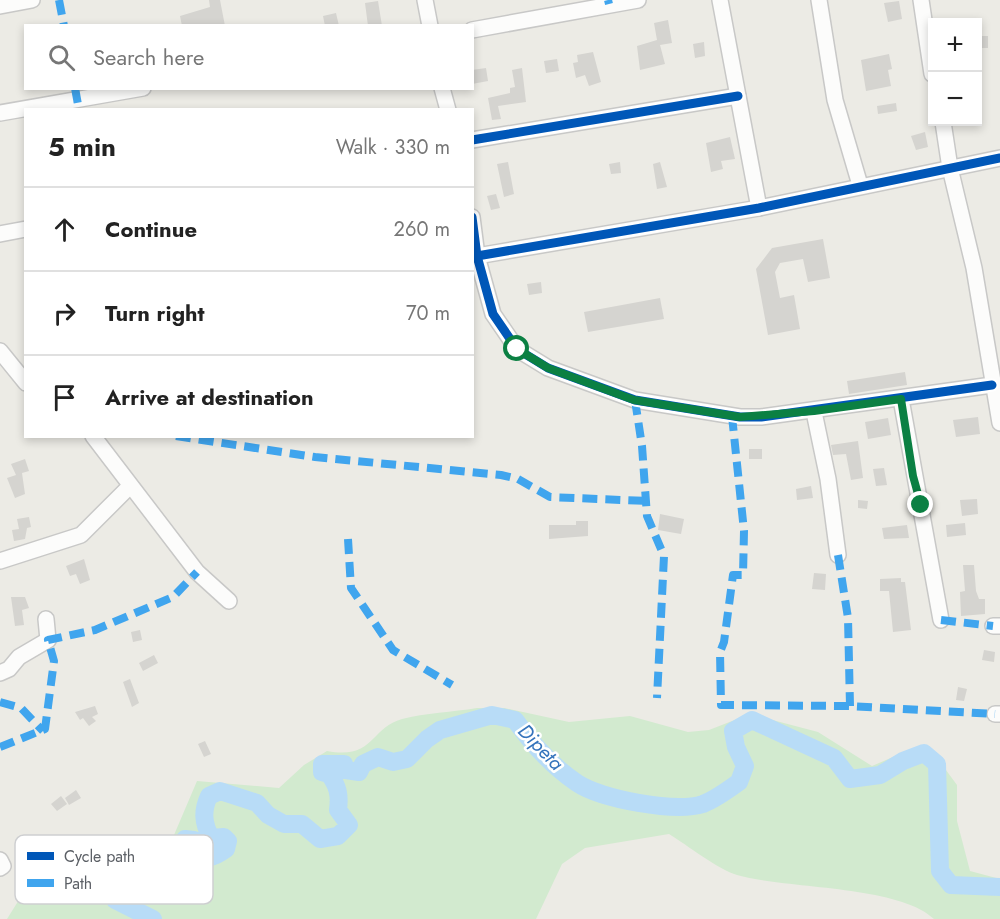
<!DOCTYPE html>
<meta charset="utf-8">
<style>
:root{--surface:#fff;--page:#f2f2f2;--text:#222;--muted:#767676;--line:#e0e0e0}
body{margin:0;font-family:Jost,sans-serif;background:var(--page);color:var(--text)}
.controls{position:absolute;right:18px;top:18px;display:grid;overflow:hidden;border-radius:0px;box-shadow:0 3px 9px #0003}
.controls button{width:54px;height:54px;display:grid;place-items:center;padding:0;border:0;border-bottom:2px solid var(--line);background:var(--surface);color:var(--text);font:30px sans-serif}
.stop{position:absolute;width:18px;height:18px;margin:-14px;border:4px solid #0b8043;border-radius:50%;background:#fff}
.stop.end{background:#0b8043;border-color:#fff;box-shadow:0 2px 6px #0008}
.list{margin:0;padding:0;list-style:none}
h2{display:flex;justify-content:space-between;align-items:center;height:78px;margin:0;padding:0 24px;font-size:26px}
h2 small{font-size:20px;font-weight:400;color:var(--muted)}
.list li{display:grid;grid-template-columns:39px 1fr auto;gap:18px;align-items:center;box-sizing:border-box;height:84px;padding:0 24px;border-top:2px solid var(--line)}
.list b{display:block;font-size:22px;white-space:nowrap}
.list em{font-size:20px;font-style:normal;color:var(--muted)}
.icon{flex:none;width:33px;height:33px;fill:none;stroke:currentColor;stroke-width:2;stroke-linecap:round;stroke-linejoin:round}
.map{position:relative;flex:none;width:1000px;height:919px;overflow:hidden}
.search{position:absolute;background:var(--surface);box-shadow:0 3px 9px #0003;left:24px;top:24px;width:450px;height:66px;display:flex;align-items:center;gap:15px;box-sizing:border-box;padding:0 21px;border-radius:0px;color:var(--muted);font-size:22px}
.panel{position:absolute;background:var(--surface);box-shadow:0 3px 9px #0003;left:24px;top:108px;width:450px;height:330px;border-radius:0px}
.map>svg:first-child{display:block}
.green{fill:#d2eacf}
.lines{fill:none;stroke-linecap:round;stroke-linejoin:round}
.river{stroke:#b8dcf7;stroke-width:18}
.building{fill:#d5d4d0}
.minor-casing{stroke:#c8c8c7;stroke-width:18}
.minor{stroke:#fcfcfb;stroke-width:15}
.quiet{stroke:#40a5ee;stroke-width:8;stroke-dasharray:15 8;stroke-linecap:butt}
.cycleway-casing{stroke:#fff;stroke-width:13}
.cycleway{stroke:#0057b8;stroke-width:9}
.route{stroke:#0b8043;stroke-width:8}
.labels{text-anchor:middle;stroke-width:5;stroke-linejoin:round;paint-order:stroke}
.water-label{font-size:20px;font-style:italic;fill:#3574bc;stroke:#fff}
.key{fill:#fff;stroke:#cecfd1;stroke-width:1.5}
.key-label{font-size:16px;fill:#5b5f65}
</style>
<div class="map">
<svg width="1000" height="919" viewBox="0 0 1000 919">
<rect width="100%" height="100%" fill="#ecebe5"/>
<path class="green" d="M477,708H504L569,722L630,716L688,732L709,730L750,714L818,732L872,766L914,748L929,747L957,785V821L970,871L1000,879V919H934C899,885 785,889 737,875C719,870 687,845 669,834L585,848L562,864L536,919H7L27,887L50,868L64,848L85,838L95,853L174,835L197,781L279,788L304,765L327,751C374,760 370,728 402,719C425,713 453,712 477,708Z"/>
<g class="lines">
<path class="river" d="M153,919L115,900L103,868L125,850L149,849L174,853L185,839L194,840L193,854C205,861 215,857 226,849L228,841L224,837L211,838C203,823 202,811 209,796L220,791L257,803L268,815L284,824H302L320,839L338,836L349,825L338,810C340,795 338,786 329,774L322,772V764H344L346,770L359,772L363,764L378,757L393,762L407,759L427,739L440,730L492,715L515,720C532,744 552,766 577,783C601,799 675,813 703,804C716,799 728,790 739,782L745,766L736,747L733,731L752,720L834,758L850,779L880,775L903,761L924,753L937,764L940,871L951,885L1000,887"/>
</g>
<g class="building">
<polygon points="209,0 220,0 225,26 182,26 180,16 210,7"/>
<polygon points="378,1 382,26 368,26 365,3"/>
<polygon points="899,1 902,19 888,22 884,3"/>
<polygon points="336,13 339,26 325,26 323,16"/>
<polygon points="668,20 672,43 660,45 665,64 640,70 637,46 657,40 654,23"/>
<rect x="978" y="36" width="10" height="12"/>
<polygon points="704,42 705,56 695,58 693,44"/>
<polygon points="593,52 601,82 589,86 585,75 576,78 573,63 578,62 577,55"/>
<polygon points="889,54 892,69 888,70 891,86 866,91 861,60"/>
<polygon points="557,59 559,71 546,73 544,61"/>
<polygon points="486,68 488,81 472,84 472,70"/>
<polygon points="522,68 526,102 498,106 501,119 492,120 488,98 510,93 510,88 515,87 512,70"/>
<polygon points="896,103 897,111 878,114 877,106"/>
<polygon points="925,132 928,147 916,150 911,136"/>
<polygon points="730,137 735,159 721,161 723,169 711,172 706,143"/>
<polygon points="508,162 514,194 504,197 497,164"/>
<polygon points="620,162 621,173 611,174 609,164"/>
<polygon points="660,162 667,187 657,189 653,164"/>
<polygon points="496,194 500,208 491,210 487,196"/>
<polygon points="823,239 830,278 808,282 803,259 780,263 775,272 780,298 794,295 800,329 768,335 756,269 772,248"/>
<polygon points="541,282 542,293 529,295 527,284"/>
<polygon points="660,298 664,319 588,332 584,312"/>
<polygon points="905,372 907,385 849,394 847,381"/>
<polygon points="978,417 980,434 956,437 953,420"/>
<polygon points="888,418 891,435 868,439 865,422"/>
<polygon points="858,441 863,478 851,480 846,454 833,455 831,445"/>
<rect x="749" y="449" width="13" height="10"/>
<polygon points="25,459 29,471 22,473 25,494 15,498 7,478 16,475 11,464"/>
<polygon points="884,468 887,485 876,486 873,469"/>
<polygon points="811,486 813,498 797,500 796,489"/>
<polygon points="977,499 978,514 962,516 960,500"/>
<polygon points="858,500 868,501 867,509 858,508"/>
<polygon points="660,514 684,519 681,534 658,530"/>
<polygon points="29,517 31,527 27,528 25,539 14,541 12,530 19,529 17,519"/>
<polygon points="576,521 588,521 588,536 549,539 549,525 576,525"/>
<polygon points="965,523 966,535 947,537 946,525"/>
<polygon points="907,525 909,538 884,539 882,528"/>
<polygon points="84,559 90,580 80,584 76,574 70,576 66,566"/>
<polygon points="963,565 974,565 976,591 979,599 985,599 985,614 961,616 960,592 965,591"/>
<polygon points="814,573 826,574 825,590 812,589"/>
<polygon points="901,578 901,582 905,582 911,630 893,632 889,591 880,591 880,579"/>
<polygon points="11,597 25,597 29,608 22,610 24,625 15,626"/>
<polygon points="140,630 142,640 133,642 131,632"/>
<polygon points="984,650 995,652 994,662 982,660"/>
<polygon points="154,655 158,663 143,671 139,663"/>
<polygon points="130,679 139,703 132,707 123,682"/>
<polygon points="958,687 967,689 964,701 956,700"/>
<polygon points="95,706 98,714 92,717 96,721 89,726 83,718 80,720 75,712"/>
<polygon points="205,741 211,754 204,757 198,744"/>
<polygon points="76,790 81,798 69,805 65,798"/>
<polygon points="61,796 67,804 57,811 51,804"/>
</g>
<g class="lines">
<g class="minor-casing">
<g id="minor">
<polyline points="425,0 430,26"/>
<polyline points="720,0 759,208"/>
<polyline points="819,0 835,100 860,185"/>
<polyline points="921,0 932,74"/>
<polyline points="0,6 32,0"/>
<polyline points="472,30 638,0"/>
<polyline points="442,88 448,110"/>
<polyline points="0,113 143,88"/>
<polyline points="943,122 950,168 974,268 1000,423"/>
<polyline points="472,140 738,96"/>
<polyline points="472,217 477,256 759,208 1000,158"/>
<polyline points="0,234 26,229"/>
<polyline points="472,257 477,256 493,314 517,349 548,368 635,400 740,417 761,417 992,385"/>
<polyline points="0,351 26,383"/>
<polyline points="901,399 941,620"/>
<polyline points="814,412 828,479 838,555"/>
<polyline points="93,436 197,572 229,601"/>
<polyline points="0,561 81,535 130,486"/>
<polyline points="993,626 1000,626"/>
<polyline points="0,673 9,669 19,657 48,640 46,619"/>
<polyline points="995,714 1000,714"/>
<polyline points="0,860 3,866 0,868"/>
</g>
</g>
<use href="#minor" class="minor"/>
<g class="quiet">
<polyline points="59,0 64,26"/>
<polyline points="608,0 609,4"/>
<polyline points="75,88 79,110"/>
<polyline points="635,400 642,446 647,516 664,556 657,698"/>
<polyline points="732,416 744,531 743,575 733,575 724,642 720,652 721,705 850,706 995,714"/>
<polyline points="176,436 315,457 501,475 518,479 550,497 647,501"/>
<polyline points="348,539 351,588 393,650 452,685"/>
<polyline points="838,555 848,618 850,706"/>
<polyline points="941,620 993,626"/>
<polyline points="0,702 21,708 43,731"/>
<polyline points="0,747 45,729 54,661 48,640 95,630 173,597 197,572"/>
</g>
<g class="cycleway-casing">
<g id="cycleway">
<polyline points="472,140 738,96"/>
<polyline points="472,217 477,256 759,208 1000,158"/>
<polyline points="472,257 477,256 493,314 517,349 548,368 635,400 740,417 761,417 992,385"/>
</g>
</g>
<use href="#cycleway" class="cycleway"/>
</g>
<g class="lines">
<polyline class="route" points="517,349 548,368 634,400 740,417 814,411 901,399 913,476 921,505"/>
</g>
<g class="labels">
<g class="water-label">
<text transform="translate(541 747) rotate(46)" y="7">Dipeta</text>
</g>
</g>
<rect x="15" y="835" width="198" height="69" rx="9" class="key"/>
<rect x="27" y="852" width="27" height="8" fill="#0057b8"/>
<rect x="27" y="879" width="27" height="8" fill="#40a5ee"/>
<g class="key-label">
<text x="64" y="862">Cycle path</text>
<text x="64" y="889">Path</text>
</g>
</svg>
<div class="controls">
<button>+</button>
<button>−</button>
</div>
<div class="stop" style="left:517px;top:349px"></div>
<div class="stop end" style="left:921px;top:505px"></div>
<div class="search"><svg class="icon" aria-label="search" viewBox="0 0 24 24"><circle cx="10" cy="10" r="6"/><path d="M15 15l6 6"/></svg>Search here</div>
<section class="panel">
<h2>5 min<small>Walk · 330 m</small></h2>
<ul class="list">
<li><svg class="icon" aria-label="ahead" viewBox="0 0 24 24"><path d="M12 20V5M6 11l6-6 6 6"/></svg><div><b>Continue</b></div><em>260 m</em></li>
<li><svg class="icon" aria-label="right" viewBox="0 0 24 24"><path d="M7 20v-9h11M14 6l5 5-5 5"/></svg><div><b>Turn right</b></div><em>70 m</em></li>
<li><svg class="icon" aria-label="arrive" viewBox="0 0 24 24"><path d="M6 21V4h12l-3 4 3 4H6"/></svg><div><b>Arrive at destination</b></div></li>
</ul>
</section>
</div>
